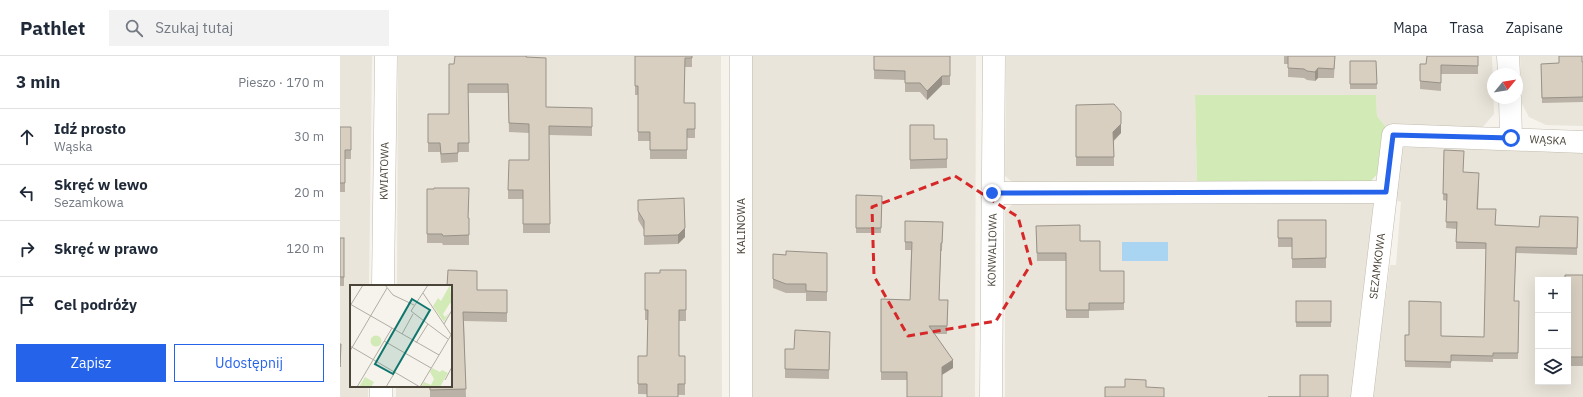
<!DOCTYPE html>
<html lang="pl">
<meta charset="utf-8">
<style>
:root{--surface:#fff;--page:#f2f2f3;--text:#1f2937;--muted:#747a83;--line:#e0e1e3;--accent:#2563eb}
body{margin:0;font-family:"IBM Plex Sans",sans-serif;background:var(--page);color:var(--text)}
.controls{position:absolute;right:12px;bottom:12px;display:grid;overflow:hidden;border-radius:0px;box-shadow:0 4px 16px #0002}
.controls button{width:36px;height:36px;display:grid;place-items:center;padding:0;border:0;border-bottom:1px solid var(--line);background:var(--surface);color:var(--text);font:20px sans-serif}
.compass{position:absolute;left:1147px;top:12px;width:36px;height:36px;border-radius:50%;background:var(--surface);box-shadow:0 4px 16px #0002;rotate:60deg}
.stop{position:absolute;width:12px;height:12px;margin:-9px;border:3px solid #2563eb;border-radius:50%;background:#fff}
.stop.end{background:#2563eb;border-color:#fff;box-shadow:0 1px 4px #0008}
.list{margin:0;padding:0;list-style:none}
h2{display:flex;justify-content:space-between;align-items:center;height:52px;margin:0;padding:0 16px;font-size:17px}
h2 small{font-size:13px;font-weight:400;color:var(--muted)}
.list li{display:grid;grid-template-columns:26px 1fr auto;gap:12px;align-items:center;box-sizing:border-box;height:56px;padding:0 16px;border-top:1px solid var(--line)}
.list b{display:block;font-size:15px;white-space:nowrap}
.list p{margin:0;font-size:13px;white-space:nowrap;color:var(--muted)}
.list em{font-size:13px;font-style:normal;color:var(--muted)}
.actions{display:flex;gap:8px;padding:12px 16px}
.actions a{flex:1;padding:9px 0;border:1px solid var(--accent);border-radius:0px;text-align:center;font-size:14px;color:var(--accent)}
.actions .main{background:var(--accent);color:#fff}
.icon{flex:none;width:22px;height:22px;fill:none;stroke:currentColor;stroke-width:2;stroke-linecap:round;stroke-linejoin:round}
.map{position:relative;flex:none;width:1243px;height:341px;overflow:hidden}
header{display:flex;align-items:center;gap:24px;box-sizing:border-box;height:56px;padding:0 20px;background:var(--surface);border-bottom:1px solid var(--line)}
header strong{font-size:19px}
nav{display:flex;gap:22px;margin-inline-start:auto;font-size:14px}
.search{width:280px;height:36px;background:var(--page);display:flex;align-items:center;gap:10px;box-sizing:border-box;padding:0 14px;border-radius:0px;color:var(--muted);font-size:15px}
main{display:flex}
aside{flex:1;background:var(--surface)}
.map>svg:first-child{display:block}
.residential{fill:#eae5da;fill-rule:evenodd}
.green{fill:#d2eab5}
.water{fill:#a9d4f2}
.lines{fill:none;stroke-linecap:round;stroke-linejoin:round}
.minor-casing{stroke:#c2bbae;stroke-width:23}
.minor{stroke:#fff;stroke-width:22}
.wall{fill:#bab2a6}
.shaded-wall{fill:#979187}
.building{fill:#d8cfc1;stroke:#979187}
.route{stroke:#2563eb;stroke-width:5}
.marked{fill:none;stroke:#d62828;stroke-width:3;stroke-dasharray:8 5;stroke-linejoin:round}
.labels{text-anchor:middle;stroke-width:3;stroke-linejoin:round;paint-order:stroke}
.street-label{font-size:11px;fill:#4b4439;stroke:#fff}
.inset-road{fill:none;stroke:#b2ada4;stroke-width:1}
.view{fill:#0f766e;fill-opacity:0.15;stroke:#0f766e;stroke-width:2}
.inset-edge{fill:none;stroke:#4b4439;stroke-width:2}
</style>
<header>
<strong>Pathlet</strong>
<div class="search"><svg class="icon" aria-label="search" viewBox="0 0 24 24"><circle cx="10" cy="10" r="6"/><path d="M15 15l6 6"/></svg>Szukaj tutaj</div>
<nav><a>Mapa</a><a>Trasa</a><a>Zapisane</a></nav>
</header>
<main>
<aside>
<h2>3 min<small>Pieszo · 170 m</small></h2>
<ul class="list">
<li><svg class="icon" aria-label="ahead" viewBox="0 0 24 24"><path d="M12 20V5M6 11l6-6 6 6"/></svg><div><b>Idź prosto</b><p>Wąska</p></div><em>30 m</em></li>
<li><svg class="icon" aria-label="left" viewBox="0 0 24 24"><path d="M17 20v-9H6M10 6l-5 5 5 5"/></svg><div><b>Skręć w lewo</b><p>Sezamkowa</p></div><em>20 m</em></li>
<li><svg class="icon" aria-label="right" viewBox="0 0 24 24"><path d="M7 20v-9h11M14 6l5 5-5 5"/></svg><div><b>Skręć w prawo</b></div><em>120 m</em></li>
<li><svg class="icon" aria-label="arrive" viewBox="0 0 24 24"><path d="M6 21V4h12l-3 4 3 4H6"/></svg><div><b>Cel podróży</b></div></li>
</ul>
<div class="actions"><a class="main">Zapisz</a><a>Udostępnij</a></div>
</aside>
<div class="map">
<svg width="1243" height="341" viewBox="0 0 1243 341">
<rect width="100%" height="100%" fill="#f6f3ec"/>
<g class="residential">
<polygon points="0,0 32,0 29,230 11,230 11,330 28,330 28,341 0,341"/>
<polygon points="58,0 381,0 382,341 56,341 56,330 111,330 111,230 57,230"/>
<polygon points="412,0 636,0 635,341 412,341"/>
<polygon points="666,0 1152,0 1154,58 1141,73 1045,70 1037,60 1036,39 855,39 857,128 676,129 665,120"/>
<polygon points="1180,0 1243,0 1243,70 1206,69 1189,61 1182,48"/>
<path d="M1063,91L1243,96V341H1032L1050,209H1056L1061,146L1055,144ZM1198,224H1228V326H1198Z"/>
<polygon points="1038,144 1015,341 665,341 665,155 674,147"/>
</g>
<polygon class="green" points="855,39 1036,39 1037,60 1045,70 1040,115 1030,126 857,128"/>
<rect class="water" x="782" y="186" width="46" height="19"/>
<g class="lines">
<g class="minor-casing">
<g id="minor">
<polyline points="1168,0 1169,18"/>
<polyline points="1170,42 1171,82"/>
<polyline points="652,137 1046,136"/>
<polyline points="43,230 46,0"/>
<polyline points="41,341 41,330"/>
<polyline points="401,341 401,0"/>
<polyline points="651,341 654,0"/>
<polyline points="1022,341 1053,79 1243,86"/>
</g>
</g>
<use href="#minor" class="minor"/>
</g>
<g class="wall">
<polygon points="295,0 352,0 352,11 345,11 344,47 355,47 355,82 347,82 347,103 310,103 310,85 298,85 298,39 295,39"/>
<polygon points="534,0 610,0 610,29 602,29 587,44 580,36 565,36 565,24 534,23"/>
<polygon points="944,0 995,0 994,22 978,22 975,25 967,24 964,22 948,21 948,8 944,8"/>
<polygon points="1138,0 1138,18 1101,18 1101,35 1080,33 1080,8 1086,8"/>
<polygon points="186,1 206,51 252,52 252,80 209,79 210,177 183,177 183,143 168,143 168,134 189,104 189,77 169,76 168,37 128,37 129,96 118,96 118,106 101,107 100,96 88,96 88,58 109,58 114,8"/>
<polygon points="1010,5 1036,5 1037,33 1010,33"/>
<polygon points="1242,6 1243,6 1243,46 1202,47 1201,8"/>
<polygon points="736,49 781,77 774,85 774,110 736,110"/>
<polygon points="570,69 594,83 607,83 607,112 570,113"/>
<polygon points="0,71 11,71 11,103 5,103 5,136 0,136"/>
<polygon points="1104,94 1123,116 1139,123 1138,153 1156,169 1199,171 1238,161 1237,199 1176,197 1174,245 1179,245 1178,303 1153,303 1153,306 1111,305 1111,312 1065,311 1065,279 1144,281 1146,193 1116,193 1116,173 1106,172 1107,145 1103,144"/>
<polygon points="87,133 129,141 128,162 129,162 129,189 103,189 102,187 87,187"/>
<polygon points="516,139 542,140 541,177 516,177"/>
<polygon points="298,144 345,181 338,188 304,189 304,174 298,164"/>
<polygon points="938,164 986,164 986,212 952,212 952,191 938,191"/>
<polygon points="565,165 603,166 602,195 601,195 599,244 608,244 607,278 594,278 613,312 567,324 541,324 541,243 570,244 571,194 565,194"/>
<polygon points="696,170 740,185 760,215 784,215 784,254 749,255 749,262 726,262 726,205 697,205"/>
<rect x="0" y="182" width="4" height="48"/>
<polygon points="487,197 487,245 466,245 466,237 446,237 433,232 433,198 446,199"/>
<polygon points="346,214 346,265 339,265 339,300 345,300 345,339 298,338 298,300 307,300 308,264 305,264 305,217 320,217"/>
<polygon points="1243,219 1243,310 1228,310 1228,224"/>
<polygon points="111,230 137,234 167,234 167,266 124,265 126,341 90,341 90,330"/>
<rect x="956" y="245" width="35" height="26"/>
<polygon points="490,276 489,323 445,322 445,293 454,293"/>
</g>
<g class="shaded-wall">
<polygon points="978,12 978,22 975,25 975,16"/>
<polygon points="602,20 602,29 587,44 587,35"/>
<polygon points="781,68 781,77 773,85 773,76"/>
<polygon points="345,172 345,181 338,188 338,179"/>
<polygon points="613,304 613,312 602,319 602,311"/>
</g>
<g class="building">
<polygon points="115,0 186,0 186,1 206,2 206,51 252,52 252,71 209,70 210,168 183,168 183,134 168,134 169,104 189,104 189,68 169,67 168,28 128,28 129,87 118,87 118,97 101,98 100,87 88,87 88,58 109,58 109,8 114,8"/>
<polygon points="295,0 352,0 352,2 345,2 344,47 355,47 355,73 347,73 347,94 310,94 310,76 298,76 298,30 295,30"/>
<polygon points="534,0 610,0 610,20 602,20 587,35 580,27 565,27 565,15 534,14"/>
<polygon points="948,0 995,0 994,13 978,12 975,16 967,15 964,13 948,12"/>
<polygon points="1087,0 1138,0 1138,10 1101,9 1101,27 1080,25 1080,8 1086,8"/>
<polygon points="1219,0 1242,0 1242,6 1243,6 1243,41 1202,42 1201,8 1219,7"/>
<polygon points="1010,5 1036,5 1037,28 1010,28"/>
<polygon points="774,48 781,56 781,68 773,76 774,101 736,101 736,49"/>
<polygon points="570,69 594,69 594,83 607,83 607,103 570,104"/>
<polygon points="0,71 11,71 11,94 5,94 5,127 0,127"/>
<polygon points="1104,94 1124,95 1123,116 1139,117 1137,153 1156,153 1155,169 1199,171 1200,160 1238,161 1237,192 1176,191 1174,245 1179,245 1178,297 1153,297 1153,300 1111,299 1111,306 1065,305 1065,279 1069,279 1069,245 1101,246 1101,280 1144,281 1146,187 1116,186 1117,166 1106,166 1107,138 1103,138"/>
<polygon points="94,132 129,132 128,162 129,162 129,179 103,180 102,178 87,178 87,133 94,133"/>
<polygon points="516,139 542,140 541,172 516,172"/>
<polygon points="344,142 345,172 338,179 304,180 304,165 298,155 298,144"/>
<polygon points="938,164 986,164 986,202 952,203 952,182 938,182"/>
<polygon points="565,165 603,166 602,187 601,187 599,244 608,244 607,270 589,270 613,304 602,311 602,341 567,341 567,316 541,316 541,243 570,244 572,186 565,186"/>
<polygon points="740,169 740,185 760,185 760,215 784,215 784,247 749,247 749,254 726,254 726,197 697,197 696,170"/>
<rect x="0" y="182" width="4" height="39"/>
<polygon points="446,195 487,197 487,236 466,235 466,228 446,228 433,223 433,198 446,199"/>
<polygon points="108,214 137,215 137,234 167,234 167,257 123,256 126,333 90,334 90,330 111,330 111,230 107,230"/>
<polygon points="320,214 346,214 346,254 339,254 339,300 345,300 345,328 338,328 338,341 307,341 307,328 298,328 298,300 307,300 308,254 305,254 305,217 320,217"/>
<polygon points="1225,219 1243,219 1243,301 1228,301 1228,224 1225,224"/>
<rect x="956" y="245" width="35" height="21"/>
<polygon points="455,274 490,276 489,314 445,313 445,293 454,293"/>
<polygon points="0,288 1,288 0,311"/>
<polygon points="960,319 988,319 988,341 928,341 960,341"/>
<polygon points="785,323 806,324 806,331 824,332 824,341 765,341 765,331 785,331"/>
</g>
<g class="lines">
<polyline class="route" points="652,137 1046,136 1053,79 1171,82"/>
</g>
<path class="marked" d="M615,120L678,161L691,208L656,265L568,280L534,220L532,151Z"/>
<g class="labels">
<g class="street-label">
<text transform="translate(1208 84) rotate(3)" y="4">WĄSKA</text>
<text transform="translate(44 115) rotate(-89)" y="4">KWIATOWA</text>
<text transform="translate(401 170) rotate(-90)" y="4">KALINOWA</text>
<text transform="translate(652 194) rotate(-89)" y="4">KONWALIOWA</text>
<text transform="translate(1037 210) rotate(-83)" y="4">SEZAMKOWA</text>
</g>
</g>
<g transform="translate(10 229)">
<rect width="102" height="102" fill="#f6f3ec"/>
<path d="M100,0L102,19L100,18L93,29L95,32L99,28L94,37L83,21L88,13L91,16ZM20.5 56a5.5 5.5 0 1 1 11 0a5.5 5.5 0 1 1-11 0ZM82,83L90,87L92,85L98,88L96,91L90,102H71L74,97L81,100L84,94L80,87ZM15,92L24,97L21,102H9Z" fill="#d2eab5"/>
<path class="inset-road" d="M35,0L43,10L64,20M73,8L102,51M0,19L89,70M0,21L13,0M78,39L98,54M94,39L102,25M52,49L63,29M34,56L81,83M66,58L78,39L61,26L78,0M0,61L70,102M0,66L37,3M95,95L102,82M7,102L42,43M36,102L45,87M70,102L101,50"/>
<path class="view" d="M62,14L80,25L43,89L25,79Z"/>
<rect width="102" height="102" class="inset-edge"/>
</g>
</svg>
<div class="controls">
<button>+</button>
<button>−</button>
<button><svg class="icon" aria-label="layers" viewBox="0 0 24 24"><path d="M12 4l9 5-9 5-9-5zM3 14l9 5 9-5"/></svg></button>
</div>
<svg class="compass" viewBox="-18 -18 36 36"><path d="M0-13l5 13h-10z" fill="#e53935"/><path d="M0 13l5-13h-10z" fill="#747a83"/></svg>
<div class="stop" style="left:1171px;top:82px"></div>
<div class="stop end" style="left:652px;top:137px"></div>
</div>
</main>
